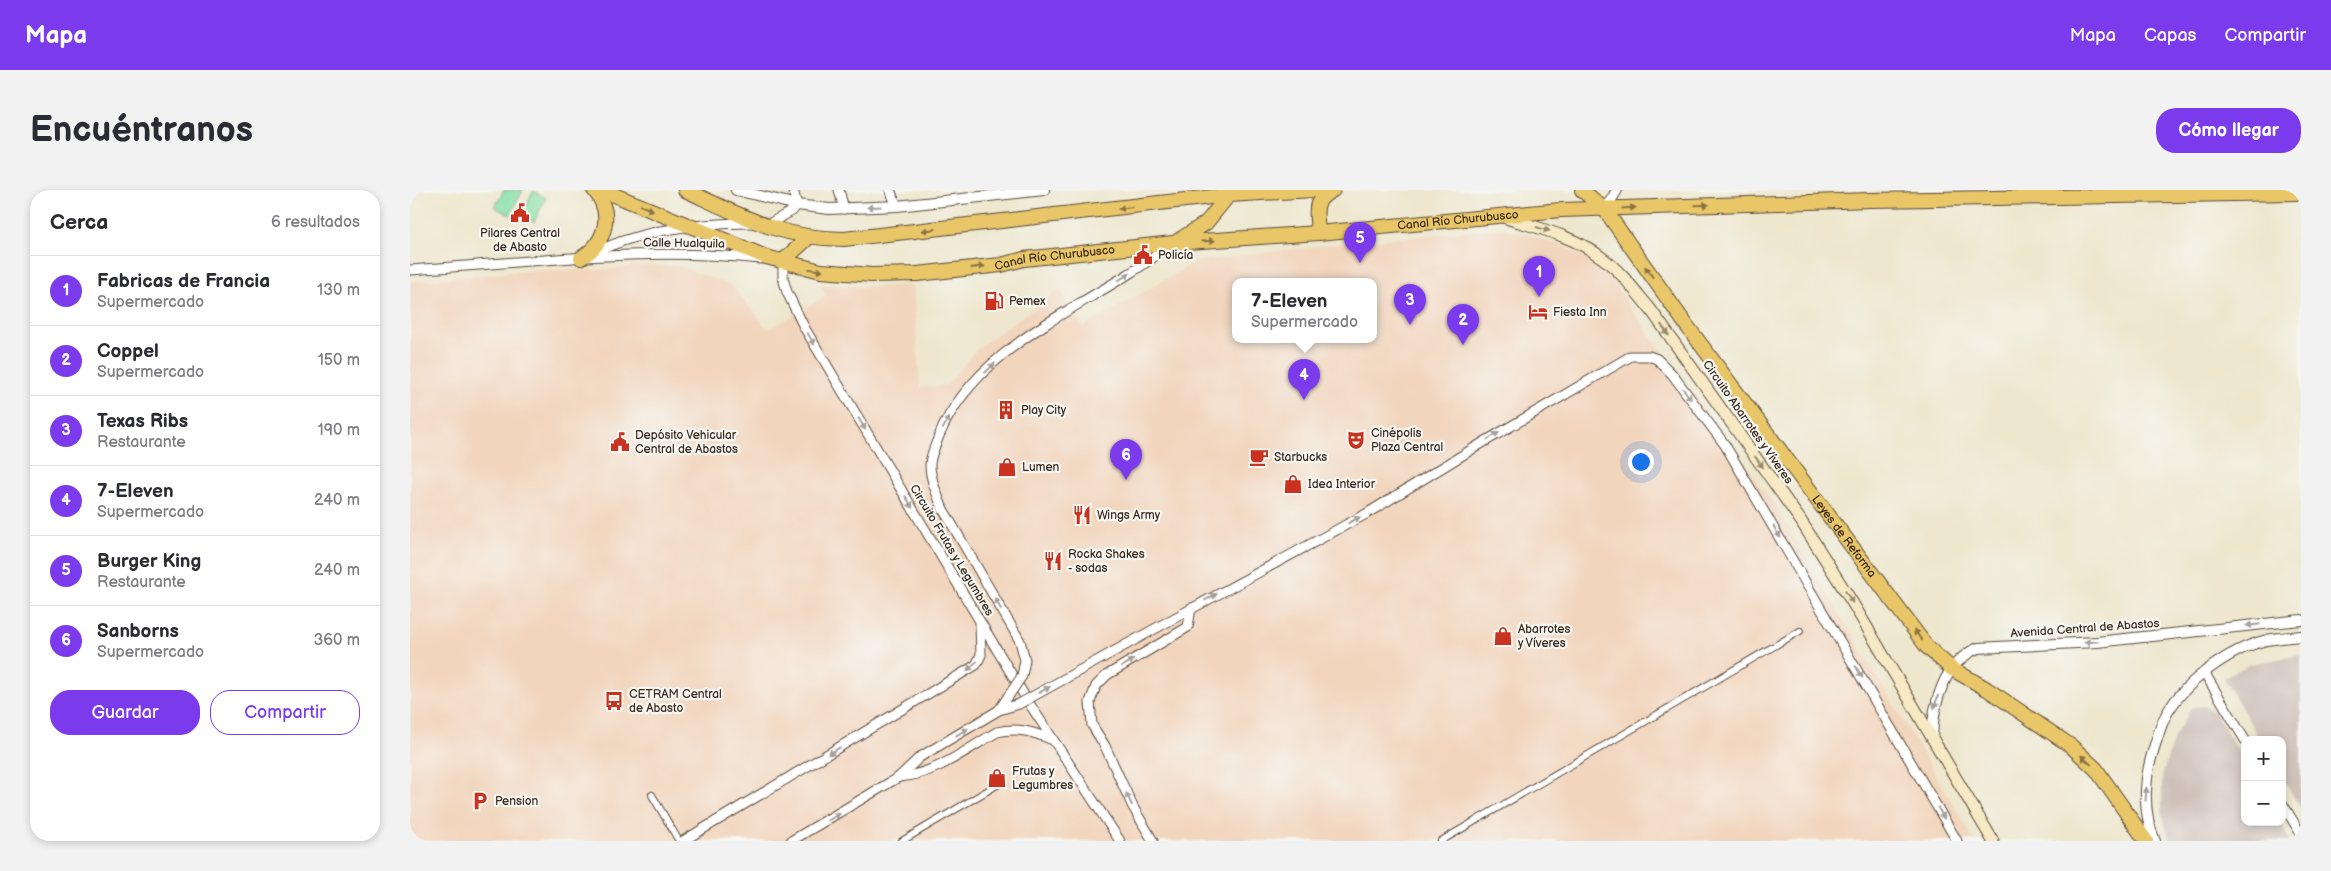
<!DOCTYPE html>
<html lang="es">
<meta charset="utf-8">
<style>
:root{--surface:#fff;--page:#f2f2f3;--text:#2b2b33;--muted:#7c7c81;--line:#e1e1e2;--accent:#7c3aed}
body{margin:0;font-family:"Balsamiq Sans",sans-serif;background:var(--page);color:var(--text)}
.controls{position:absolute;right:15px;bottom:15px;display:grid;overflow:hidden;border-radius:10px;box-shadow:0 2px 8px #0003}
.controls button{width:45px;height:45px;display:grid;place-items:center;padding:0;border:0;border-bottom:1px solid var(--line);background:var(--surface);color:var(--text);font:25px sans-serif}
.you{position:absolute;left:1230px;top:271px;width:18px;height:18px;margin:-12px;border:4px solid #fff;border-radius:50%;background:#1a73e8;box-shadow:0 0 0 8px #1a73e833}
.badge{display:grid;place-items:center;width:32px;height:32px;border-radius:50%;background:var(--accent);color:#fff;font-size:16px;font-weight:700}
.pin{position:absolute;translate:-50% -41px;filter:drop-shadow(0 1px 2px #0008)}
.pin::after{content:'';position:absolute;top:26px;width:18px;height:15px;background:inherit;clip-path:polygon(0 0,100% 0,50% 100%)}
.popup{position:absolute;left:822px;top:88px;width:145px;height:65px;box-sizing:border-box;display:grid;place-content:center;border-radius:10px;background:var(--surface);filter:drop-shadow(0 1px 4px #0005);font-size:16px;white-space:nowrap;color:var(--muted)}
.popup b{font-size:19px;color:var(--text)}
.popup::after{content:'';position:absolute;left:50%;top:100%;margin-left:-10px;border:10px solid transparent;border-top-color:var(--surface)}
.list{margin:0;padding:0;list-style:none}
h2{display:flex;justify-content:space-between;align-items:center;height:65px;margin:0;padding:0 20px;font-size:21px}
h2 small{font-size:16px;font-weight:400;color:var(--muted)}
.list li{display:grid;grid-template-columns:32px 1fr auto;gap:15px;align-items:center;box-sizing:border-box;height:70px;padding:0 20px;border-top:1px solid var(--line)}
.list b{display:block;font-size:19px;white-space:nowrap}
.list p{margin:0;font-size:16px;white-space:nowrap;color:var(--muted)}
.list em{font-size:16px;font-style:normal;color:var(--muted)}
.actions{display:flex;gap:10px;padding:15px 20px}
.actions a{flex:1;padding:11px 0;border:1px solid var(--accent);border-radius:20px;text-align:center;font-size:18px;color:var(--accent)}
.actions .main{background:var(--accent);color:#fff}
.map{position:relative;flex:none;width:1891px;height:651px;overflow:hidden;border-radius:20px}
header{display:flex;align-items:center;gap:30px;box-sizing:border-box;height:70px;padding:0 25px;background:var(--accent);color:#fff}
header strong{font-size:24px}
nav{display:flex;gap:28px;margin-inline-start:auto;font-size:18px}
.intro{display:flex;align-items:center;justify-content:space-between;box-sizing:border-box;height:120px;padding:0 30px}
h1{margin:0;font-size:35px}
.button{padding:12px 22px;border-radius:20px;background:var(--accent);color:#fff;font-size:18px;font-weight:700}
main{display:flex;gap:30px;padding:0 30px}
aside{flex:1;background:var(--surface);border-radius:20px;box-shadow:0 2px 8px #0003}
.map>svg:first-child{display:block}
.built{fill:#f2d5bd;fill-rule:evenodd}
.industrial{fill:#cfc1ba}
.green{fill:#84dfa5;stroke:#608462}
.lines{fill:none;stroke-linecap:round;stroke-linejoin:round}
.pedestrian-casing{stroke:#564638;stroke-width:8}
.minor-casing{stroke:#564638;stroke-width:11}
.tertiary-casing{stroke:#564638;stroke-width:12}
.secondary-casing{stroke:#564638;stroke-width:13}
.primary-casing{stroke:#564638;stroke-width:16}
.pedestrian{stroke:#fff;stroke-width:6}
.minor{stroke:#fff;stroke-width:9}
.tertiary{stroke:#fff;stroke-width:10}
.secondary{stroke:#f6e9c3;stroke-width:11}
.primary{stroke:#e9c769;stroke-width:14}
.minor-bridge-casing{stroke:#564638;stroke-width:11;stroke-linecap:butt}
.minor-bridge{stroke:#fff;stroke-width:9}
.oneway{fill:#897140}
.oneway2{fill:#a79f9a}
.oneway3{fill:#988a70}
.labels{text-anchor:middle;stroke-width:4.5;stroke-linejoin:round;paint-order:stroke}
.street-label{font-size:12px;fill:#3b2a1e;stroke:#f6f6f2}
.poi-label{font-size:12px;fill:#3b2a1e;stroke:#f6f6f2;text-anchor:start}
</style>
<header>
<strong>Mapa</strong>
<nav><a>Mapa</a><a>Capas</a><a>Compartir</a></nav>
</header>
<div class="intro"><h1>Encuéntranos</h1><a class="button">Cómo llegar</a></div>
<main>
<aside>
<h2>Cerca<small>6 resultados</small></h2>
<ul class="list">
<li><span class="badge">1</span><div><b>Fabricas de Francia</b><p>Supermercado</p></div><em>130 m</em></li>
<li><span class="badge">2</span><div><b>Coppel</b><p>Supermercado</p></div><em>150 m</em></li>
<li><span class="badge">3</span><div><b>Texas Ribs</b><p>Restaurante</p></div><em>190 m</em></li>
<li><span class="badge">4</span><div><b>7-Eleven</b><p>Supermercado</p></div><em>240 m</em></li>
<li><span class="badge">5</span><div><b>Burger King</b><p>Restaurante</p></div><em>240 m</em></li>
<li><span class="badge">6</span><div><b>Sanborns</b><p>Supermercado</p></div><em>360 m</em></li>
</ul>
<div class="actions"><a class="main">Guardar</a><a>Compartir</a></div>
</aside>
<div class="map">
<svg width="1891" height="651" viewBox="0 0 1891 651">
<rect width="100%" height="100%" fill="#f6f6f2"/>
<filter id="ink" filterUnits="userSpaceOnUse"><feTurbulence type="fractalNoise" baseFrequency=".02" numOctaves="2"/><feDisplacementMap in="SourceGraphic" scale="10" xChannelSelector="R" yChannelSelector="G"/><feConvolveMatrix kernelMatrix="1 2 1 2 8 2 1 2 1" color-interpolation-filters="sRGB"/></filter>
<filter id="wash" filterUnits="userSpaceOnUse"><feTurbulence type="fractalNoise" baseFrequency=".0096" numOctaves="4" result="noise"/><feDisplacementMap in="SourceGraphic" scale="20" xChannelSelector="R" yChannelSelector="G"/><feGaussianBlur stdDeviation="1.12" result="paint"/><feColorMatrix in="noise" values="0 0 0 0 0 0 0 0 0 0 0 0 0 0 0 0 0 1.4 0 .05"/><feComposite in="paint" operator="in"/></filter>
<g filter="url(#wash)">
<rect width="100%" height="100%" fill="#eee7ce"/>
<path class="built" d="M1092,38L1151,55L1178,69L1201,88L1239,144L1364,314L1565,651H0V92L124,80H181L241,75L269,76L322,96L346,124L358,140L416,106L410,95L458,97L503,94L510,198L537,195L567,159L650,99L673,137L787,71L925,54ZM825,91H963V149H825Z"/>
<g class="industrial">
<polygon points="1891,465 1891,619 1872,587 1872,550 1850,550 1814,488 1840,474"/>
<polygon points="1794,516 1805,522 1835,573 1835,632 1869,632 1880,651 1760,651 1752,624 1752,586 1764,547 1782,517"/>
</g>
<g class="green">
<polygon points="94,0 113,0 100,25 85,17"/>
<polygon points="123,1 136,8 124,32 111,26"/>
</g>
</g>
<g filter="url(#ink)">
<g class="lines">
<g class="pedestrian-casing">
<g id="pedestrian">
<polyline points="242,605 269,651"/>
<polyline points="492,651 587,595"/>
<polyline points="1031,651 1390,441"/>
</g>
</g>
<g class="minor-casing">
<g id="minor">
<polyline points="429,0 434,19"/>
<polyline points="480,0 487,16"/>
<polyline points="355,36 382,21 387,15 383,0"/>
<path d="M180,65C227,40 289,33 342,33"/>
<polyline points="369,71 373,71 373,88 377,102 394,137 617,510 710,651"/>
<path d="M0,80C116,73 235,56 351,69"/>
<path d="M533,319C528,306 520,290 520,275C520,266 526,254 529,246C561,167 650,127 717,85C732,76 747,65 761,54"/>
<polyline points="759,431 956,324 1074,252 1221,166 1239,166 1247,169 1262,184 1315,255 1547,651"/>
<polyline points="1794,482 1835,550"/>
<path d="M489,587C525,585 557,559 587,542C608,537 623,542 643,550"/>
<polyline points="1872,613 1891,644"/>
<polyline points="273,651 566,475 571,465 570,434"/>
<polyline points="381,651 489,587 510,567"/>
<polyline points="743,651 723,617 695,556 682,535 680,512 686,496 697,485 778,437 781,418"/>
</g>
</g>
<g class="tertiary-casing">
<g id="tertiary">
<polyline points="326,0 387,15 419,19 487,16 634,0"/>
<polyline points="1195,20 1207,0"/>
<path d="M1522,548C1523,514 1533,473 1568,458L1687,452L1891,430"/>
<path d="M1745,651C1732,622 1734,588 1744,558C1747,549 1750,538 1754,529C1771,494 1819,459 1857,450C1868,448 1880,447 1891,446"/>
</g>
</g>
<g class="secondary-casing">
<path id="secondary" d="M1093,27C1127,38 1162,45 1191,67C1211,81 1226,102 1241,120L1391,331L1442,412L1583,651"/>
</g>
<g class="primary-casing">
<g id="primary">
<path id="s1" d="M192,0L356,67L411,81L462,85L507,84L591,75L614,69L763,53L908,43L1151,20L1460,10L1891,3"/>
<path d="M275,0C330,25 371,49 434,49L819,5L903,0"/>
<path id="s2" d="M1172,0L1195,20L1277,136L1517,457L1542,479L1577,499L1661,556L1686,579L1736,651"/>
<path d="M908,43C907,22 901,11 923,0"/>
<polyline points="769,50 796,33 822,1"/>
<path d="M171,68C196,53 204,23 184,0"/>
<polyline points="373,71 399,47"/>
</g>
</g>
<use href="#pedestrian" class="pedestrian"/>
<use href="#minor" class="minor"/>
<use href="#tertiary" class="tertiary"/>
<use href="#secondary" class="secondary"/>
<use href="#primary" class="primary"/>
<g class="minor-bridge-casing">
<g id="minor-bridge">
<polyline points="589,520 609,514 759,431"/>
<polyline points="510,567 589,520 612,486 615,470 610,451 533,319"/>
</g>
</g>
<use href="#minor-bridge" class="minor-bridge"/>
</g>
<defs><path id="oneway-solid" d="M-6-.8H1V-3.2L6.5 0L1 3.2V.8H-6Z" transform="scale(1.25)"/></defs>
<g class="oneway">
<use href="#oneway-solid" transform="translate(1292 15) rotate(-2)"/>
<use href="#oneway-solid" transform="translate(237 18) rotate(22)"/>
<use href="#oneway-solid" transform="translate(715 18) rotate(173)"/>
<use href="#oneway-solid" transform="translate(1219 18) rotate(-3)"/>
<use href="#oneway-solid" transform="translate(519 40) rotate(173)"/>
<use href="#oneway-solid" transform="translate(798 51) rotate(-4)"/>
<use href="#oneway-solid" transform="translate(568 77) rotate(-7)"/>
<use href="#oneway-solid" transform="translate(406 80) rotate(10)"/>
<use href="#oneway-solid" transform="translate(1239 82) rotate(-126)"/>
<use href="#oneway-solid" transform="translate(1508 445) rotate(-127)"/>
<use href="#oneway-solid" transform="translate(1676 570) rotate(-138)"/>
</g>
<g class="oneway2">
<use href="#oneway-solid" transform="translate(464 17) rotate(176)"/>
<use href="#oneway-solid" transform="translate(714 87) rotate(-31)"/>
<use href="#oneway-solid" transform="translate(401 149) rotate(60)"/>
<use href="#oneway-solid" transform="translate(580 178) rotate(-44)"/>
<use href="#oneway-solid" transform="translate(1277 204) rotate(53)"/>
<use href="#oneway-solid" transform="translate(536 233) rotate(-61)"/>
<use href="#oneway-solid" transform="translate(452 234) rotate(59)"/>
<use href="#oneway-solid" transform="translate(1083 246) rotate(-30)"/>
<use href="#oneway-solid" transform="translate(499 312) rotate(59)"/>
<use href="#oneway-solid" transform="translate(944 330) rotate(-28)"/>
<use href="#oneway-solid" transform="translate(1367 342) rotate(59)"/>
<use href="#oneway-solid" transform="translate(801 407) rotate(-29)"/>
<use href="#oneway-solid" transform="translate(588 414) rotate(-120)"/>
<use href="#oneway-solid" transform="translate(1843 435) rotate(174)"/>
<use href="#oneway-solid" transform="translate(1681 452) rotate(177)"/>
<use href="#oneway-solid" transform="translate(718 473) rotate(-31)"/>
<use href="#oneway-solid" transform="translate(562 476) rotate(137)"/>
<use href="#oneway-solid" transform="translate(1449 482) rotate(60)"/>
<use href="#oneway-solid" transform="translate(634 500) rotate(-29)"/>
<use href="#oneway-solid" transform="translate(1526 512) rotate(107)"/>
<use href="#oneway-solid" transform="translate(552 542) rotate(-31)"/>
<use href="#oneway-solid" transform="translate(424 561) rotate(149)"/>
<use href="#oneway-solid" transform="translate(1736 604) rotate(-86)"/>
<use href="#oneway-solid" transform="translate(719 609) rotate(-115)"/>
<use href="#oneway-solid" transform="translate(1531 623) rotate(60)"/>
<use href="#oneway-solid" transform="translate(424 627) rotate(-30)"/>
</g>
<g class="oneway3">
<use href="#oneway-solid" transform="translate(1133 39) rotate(16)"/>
<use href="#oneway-solid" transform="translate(1255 140) rotate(55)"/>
<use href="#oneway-solid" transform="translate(1349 272) rotate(54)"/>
<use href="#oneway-solid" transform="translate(1439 407) rotate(58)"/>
</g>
</g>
<defs>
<g id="civic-bare" transform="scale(1.5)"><path d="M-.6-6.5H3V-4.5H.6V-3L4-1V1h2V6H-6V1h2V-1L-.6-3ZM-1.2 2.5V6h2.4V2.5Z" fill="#c8321e" stroke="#f6f6f2" stroke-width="2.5" paint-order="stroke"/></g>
<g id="fuel-bare" transform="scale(1.5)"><path d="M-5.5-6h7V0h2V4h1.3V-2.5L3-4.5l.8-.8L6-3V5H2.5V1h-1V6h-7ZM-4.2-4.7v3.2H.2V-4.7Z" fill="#c8321e" stroke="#f6f6f2" stroke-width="2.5" paint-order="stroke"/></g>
<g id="hotel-bare" transform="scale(1.5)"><path d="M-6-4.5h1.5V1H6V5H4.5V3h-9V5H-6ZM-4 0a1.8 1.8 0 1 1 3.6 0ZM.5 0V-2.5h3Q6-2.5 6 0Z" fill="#c8321e" stroke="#f6f6f2" stroke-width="2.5" paint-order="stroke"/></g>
<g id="building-bare" transform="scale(1.5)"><path d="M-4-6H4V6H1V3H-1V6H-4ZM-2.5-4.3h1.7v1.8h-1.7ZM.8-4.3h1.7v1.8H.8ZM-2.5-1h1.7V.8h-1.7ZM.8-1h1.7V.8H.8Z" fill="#c8321e" stroke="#f6f6f2" stroke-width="2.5" paint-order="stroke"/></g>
<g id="theatre-bare" transform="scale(1.5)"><path d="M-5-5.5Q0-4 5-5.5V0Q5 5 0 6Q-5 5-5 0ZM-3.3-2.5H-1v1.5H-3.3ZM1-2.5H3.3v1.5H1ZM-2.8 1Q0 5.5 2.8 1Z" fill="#c8321e" stroke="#f6f6f2" stroke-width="2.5" paint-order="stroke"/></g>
<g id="cafe-bare" transform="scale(1.5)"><path d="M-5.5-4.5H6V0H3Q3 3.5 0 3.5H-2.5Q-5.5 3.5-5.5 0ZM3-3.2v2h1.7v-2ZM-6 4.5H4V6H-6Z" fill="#c8321e" stroke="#f6f6f2" stroke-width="2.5" paint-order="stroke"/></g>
<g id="shop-bare" transform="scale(1.5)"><path d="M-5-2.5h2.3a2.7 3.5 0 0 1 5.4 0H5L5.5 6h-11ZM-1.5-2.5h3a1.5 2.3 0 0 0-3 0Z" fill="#c8321e" stroke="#f6f6f2" stroke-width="2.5" paint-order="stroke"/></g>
<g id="restaurant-bare" transform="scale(1.5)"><path d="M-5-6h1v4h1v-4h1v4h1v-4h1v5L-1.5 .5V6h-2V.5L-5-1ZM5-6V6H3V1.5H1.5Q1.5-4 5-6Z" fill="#c8321e" stroke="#f6f6f2" stroke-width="2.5" paint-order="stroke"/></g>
<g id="bus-bare" transform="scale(1.5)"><path d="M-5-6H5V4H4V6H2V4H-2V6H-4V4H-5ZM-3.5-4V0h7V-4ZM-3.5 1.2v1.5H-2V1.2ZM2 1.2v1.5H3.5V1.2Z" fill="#c8321e" stroke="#f6f6f2" stroke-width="2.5" paint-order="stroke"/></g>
<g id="parking-bare" transform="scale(1.5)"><path d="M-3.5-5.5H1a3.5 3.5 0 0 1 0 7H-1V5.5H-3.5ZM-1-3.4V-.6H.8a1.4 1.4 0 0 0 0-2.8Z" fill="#c8321e" stroke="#f6f6f2" stroke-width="2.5" paint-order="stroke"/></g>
</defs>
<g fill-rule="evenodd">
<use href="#civic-bare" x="110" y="23"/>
<use href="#civic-bare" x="733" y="65"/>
<use href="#fuel-bare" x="584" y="111"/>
<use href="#hotel-bare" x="1128" y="122"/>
<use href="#building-bare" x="596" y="220"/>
<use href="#theatre-bare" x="946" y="250"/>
<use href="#civic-bare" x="210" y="252"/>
<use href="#cafe-bare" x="849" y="267"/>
<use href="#shop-bare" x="597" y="277"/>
<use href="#shop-bare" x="883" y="294"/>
<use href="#restaurant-bare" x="672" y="325"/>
<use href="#restaurant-bare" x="643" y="371"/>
<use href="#shop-bare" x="1093" y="446"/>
<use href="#bus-bare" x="204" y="511"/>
<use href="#shop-bare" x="587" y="588"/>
<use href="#parking-bare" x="70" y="611"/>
</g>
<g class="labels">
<g class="street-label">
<text dy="4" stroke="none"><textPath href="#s1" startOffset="874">Canal Río Churubusco</textPath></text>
<text transform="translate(274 53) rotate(1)" y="4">Calle Hualquila</text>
<text dy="4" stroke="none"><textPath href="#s1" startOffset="469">Canal Río Churubusco</textPath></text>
<text transform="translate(1338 232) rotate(55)" y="4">Circuito Abarrotes y Víveres</text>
<text dy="4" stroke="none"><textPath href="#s2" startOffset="435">Leyes de Reforma</textPath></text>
<text transform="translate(542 360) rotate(59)" y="4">Circuito Frutas y Legumbres</text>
<text transform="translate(1675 438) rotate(-4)" y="4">Avenida Central de Abastos</text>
</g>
<g class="poi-label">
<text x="110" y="47" text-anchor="middle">Pilares Central<tspan x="110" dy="14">de Abasto</tspan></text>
<text x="748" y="69">Policía</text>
<text x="599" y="115">Pemex</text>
<text x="1143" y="126">Fiesta Inn</text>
<text x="611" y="224">Play City</text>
<text x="961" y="247">Cinépolis<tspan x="961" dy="14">Plaza Central</tspan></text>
<text x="225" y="249">Depósito Vehicular<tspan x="225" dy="14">Central de Abastos</tspan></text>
<text x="864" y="271">Starbucks</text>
<text x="612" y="281">Lumen</text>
<text x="898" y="298">Idea Interior</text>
<text x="687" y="329">Wings Army</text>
<text x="658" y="368">Rocka Shakes<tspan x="658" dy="14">- sodas</tspan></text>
<text x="1108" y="443">Abarrotes<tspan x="1108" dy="14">y Víveres</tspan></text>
<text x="219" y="508">CETRAM Central<tspan x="219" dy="14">de Abasto</tspan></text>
<text x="602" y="585">Frutas y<tspan x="602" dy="14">Legumbres</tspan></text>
<text x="85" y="615">Pension</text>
</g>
</g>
</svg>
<div class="controls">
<button>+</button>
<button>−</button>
</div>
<div class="you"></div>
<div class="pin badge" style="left:1129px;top:107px">1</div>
<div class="pin badge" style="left:1053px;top:155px">2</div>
<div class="pin badge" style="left:1000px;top:135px">3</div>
<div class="pin badge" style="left:894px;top:210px">4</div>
<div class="popup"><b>7-Eleven</b>Supermercado</div>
<div class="pin badge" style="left:950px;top:73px">5</div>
<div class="pin badge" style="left:716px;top:290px">6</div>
</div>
</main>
